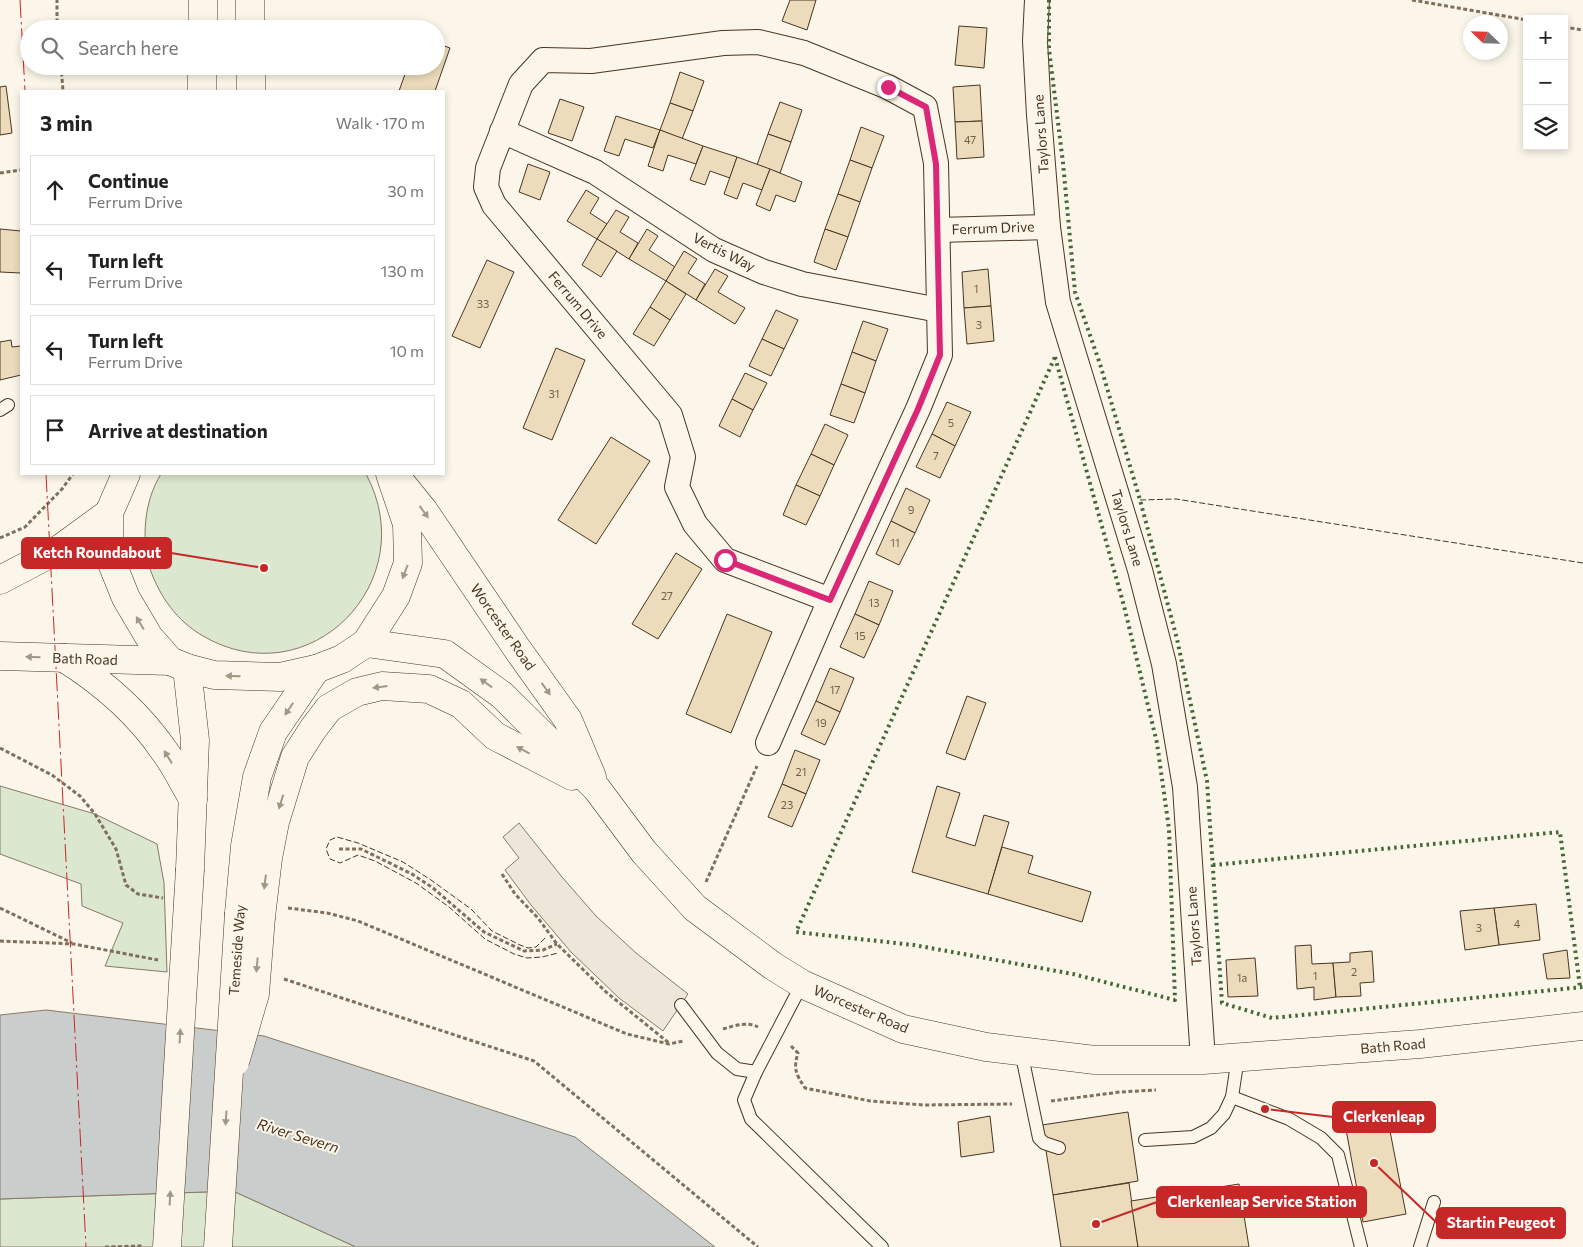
<!DOCTYPE html>
<meta charset="utf-8">
<style>
:root{--surface:#fff;--page:#f6f6f6;--text:#222;--muted:#767676;--line:#e0e0e0}
body{margin:0;font-family:Commissioner,sans-serif;background:var(--page);color:var(--text)}
.controls{position:absolute;right:15px;top:15px;display:grid;overflow:hidden;border-radius:0px;box-shadow:0 2px 8px #0003}
.controls button{width:45px;height:45px;display:grid;place-items:center;padding:0;border:0;border-bottom:1px solid var(--line);background:var(--surface);color:var(--text);font:25px sans-serif}
.compass{position:absolute;left:1463px;top:15px;width:45px;height:45px;border-radius:50%;background:var(--surface);box-shadow:0 2px 8px #0003;rotate:293deg}
.stop{position:absolute;width:15px;height:15px;margin:-11px;border:4px solid #db2777;border-radius:50%;background:#fff}
.stop.end{background:#db2777;border-color:#fff;box-shadow:0 1px 5px #0008}
.list{margin:0;padding:0;list-style:none}
h2{display:flex;justify-content:space-between;align-items:center;height:65px;margin:0;padding:0 20px;font-size:21px}
h2 small{font-size:16px;font-weight:400;color:var(--muted)}
.list li{display:grid;grid-template-columns:32px 1fr auto;gap:15px;align-items:center;box-sizing:border-box;height:70px;margin:0 10px 10px;padding:0 10px;border:1px solid var(--line);border-radius:0px}
.list b{display:block;font-size:19px;white-space:nowrap}
.list p{margin:0;font-size:16px;white-space:nowrap;color:var(--muted)}
.list em{font-size:16px;font-style:normal;color:var(--muted)}
.icon{flex:none;width:28px;height:28px;fill:none;stroke:currentColor;stroke-width:2;stroke-linecap:round;stroke-linejoin:round}
.map{position:relative;flex:none;width:1583px;height:1247px;overflow:hidden}
.search{position:absolute;background:var(--surface);box-shadow:0 2px 8px #0003;left:20px;top:20px;width:425px;height:55px;display:flex;align-items:center;gap:12px;box-sizing:border-box;padding:0 18px;border-radius:28px;color:var(--muted);font-size:19px}
.panel{position:absolute;background:var(--surface);box-shadow:0 2px 8px #0003;left:20px;top:90px;width:425px;height:385px;border-radius:0px}
.map>svg:first-child{display:block}
.green{fill:#dce7d0;stroke:#887966}
.parking{fill:#ede7d9;stroke:#887966}
.water{fill:#c9cecd;stroke:#887966}
.building{fill:#ecdcbc;stroke:#4a3520}
.lines{fill:none;stroke-linecap:round;stroke-linejoin:round}
.service-casing{stroke:#4a3520;stroke-width:14}
.minor-casing{stroke:#4a3520;stroke-width:26}
.primary-casing{stroke:#4a3520;stroke-width:29}
.trunk-casing{stroke:#4a3520;stroke-width:29}
.path{stroke:#7f6f5c;stroke-width:3;stroke-dasharray:4 2.5;stroke-linecap:butt}
.service{stroke:#fbf6e9;stroke-width:12}
.minor{stroke:#fbf6e9;stroke-width:24}
.primary{stroke:#fbf6e9;stroke-width:28}
.trunk{stroke:#fbf6e9;stroke-width:28}
.primary-bridge-casing{stroke:#4a3520;stroke-width:29;stroke-linecap:butt}
.trunk-bridge-casing{stroke:#4a3520;stroke-width:29;stroke-linecap:butt}
.primary-bridge{stroke:#fbf6e9;stroke-width:28}
.trunk-bridge{stroke:#fbf6e9;stroke-width:28}
.hedge{stroke:#436837;stroke-width:4;stroke-dasharray:2.5 4;stroke-linecap:butt}
.fence{stroke:#4a3520;stroke-width:1;stroke-dasharray:6 2.5;stroke-linecap:butt}
.power{stroke:#c62828;stroke-width:1;stroke-dasharray:18 4 2.5 4;stroke-linecap:butt}
.oneway{fill:#a29684}
.route{stroke:#db2777;stroke-width:6}
.labels{text-anchor:middle;stroke-width:4;stroke-linejoin:round;paint-order:stroke}
.number-label{font-size:11px;fill:#725f47}
.street-label{font-size:14px;fill:#4a3520;stroke:#fbf6e9}
.water-label{font-size:15px;font-style:italic;fill:#4a3520;stroke:#fbf6e9}
.leader{fill:none;stroke:#c62828;stroke-width:2}
.callout-dot{fill:#c62828;stroke:#fbf6e9;stroke-width:2}
.callout{fill:#c62828;stroke:#c62828;stroke-width:2}
.callout-label{font-size:15px;text-anchor:middle;font-weight:bold;fill:#fff}
</style>
<div class="map">
<svg width="1583" height="1247" viewBox="0 0 1583 1247">
<rect width="100%" height="100%" fill="#fbf6e9"/>
<g class="green">
<path d="M161,474H366C424,582 309,698 203,636C177,621 160,597 150,569C141,539 144,501 161,474Z"/>
<polygon points="0,786 95,814 157,844 164,883 167,972 105,966 123,923 82,906 81,884 0,854"/>
<polygon points="233,1191 356,1247 0,1247 0,1199"/>
</g>
<polygon class="parking" points="519,823 562,877 596,916 636,953 688,994 663,1031 619,998 571,952 531,905 505,870 519,858 503,837"/>
<polygon class="water" points="46,1010 264,1036 575,1137 715,1247 356,1247 233,1191 0,1199 0,1015"/>
<g class="building">
<polygon points="790,0 816,0 807,30 782,21"/>
<polygon points="959,26 987,28 984,68 955,65"/>
<polygon points="436,43 450,48 435,91 399,91 408,66 436,66"/>
<polygon points="680,72 704,81 693,111 670,103"/>
<polygon points="980,85 982,121 955,122 953,87"/>
<polygon points="6,86 12,133 0,135 0,87"/>
<polygon points="560,99 584,107 572,141 548,133"/>
<polygon points="780,102 802,110 791,142 768,134"/>
<polygon points="670,103 693,111 682,139 660,130"/>
<polygon points="616,116 660,130 653,148 625,139 619,156 604,151"/>
<polygon points="982,121 984,157 957,159 955,122"/>
<polygon points="861,127 884,136 872,168 850,160"/>
<polygon points="660,130 703,146 696,164 668,155 663,171 648,166"/>
<polygon points="768,134 791,142 780,173 757,165"/>
<polygon points="703,146 737,157 730,178 710,171 705,185 690,180"/>
<polygon points="737,157 770,169 762,190 743,183 737,199 724,194"/>
<polygon points="850,160 872,168 860,202 838,194"/>
<polygon points="528,164 550,172 540,200 519,192"/>
<polygon points="770,169 802,182 795,202 776,195 770,211 756,205"/>
<polygon points="586,190 599,198 590,213 607,224 597,239 567,221"/>
<polygon points="838,194 860,202 848,237 825,229"/>
<polygon points="616,210 629,217 620,232 638,243 629,259 597,239"/>
<polygon points="0,229 21,231 21,273 0,272"/>
<polygon points="647,229 658,236 649,250 675,267 666,281 629,259"/>
<polygon points="825,229 848,237 836,270 814,262"/>
<polygon points="597,239 617,251 601,277 582,265"/>
<polygon points="684,251 697,259 688,273 705,284 696,300 666,281"/>
<polygon points="487,260 514,272 480,348 452,336"/>
<polygon points="715,269 728,276 718,292 745,308 735,324 696,300"/>
<polygon points="988,269 991,306 964,308 962,272"/>
<polygon points="666,281 686,294 670,320 650,307"/>
<polygon points="991,306 994,341 967,344 964,308"/>
<polygon points="650,307 670,320 654,346 633,334"/>
<polygon points="776,310 798,320 784,349 762,339"/>
<polygon points="863,321 888,329 876,361 852,352"/>
<polygon points="762,339 784,349 771,376 749,366"/>
<polygon points="11,340 12,347 21,346 21,375 0,380 0,342"/>
<polygon points="556,348 585,360 552,440 523,428"/>
<polygon points="852,352 876,361 865,393 841,384"/>
<polygon points="745,373 767,383 753,410 732,399"/>
<polygon points="841,384 865,393 854,423 830,415"/>
<polygon points="732,399 753,410 740,437 719,426"/>
<polygon points="947,402 971,412 955,446 932,434"/>
<polygon points="825,424 848,435 834,465 811,454"/>
<polygon points="932,434 955,446 940,478 916,467"/>
<polygon points="611,437 650,461 596,544 558,520"/>
<polygon points="811,454 834,465 820,496 796,485"/>
<polygon points="796,485 820,496 806,525 783,515"/>
<polygon points="906,488 930,500 915,533 891,521"/>
<polygon points="891,521 915,533 899,565 876,554"/>
<polygon points="676,553 702,569 658,639 632,624"/>
<polygon points="869,581 893,591 879,625 855,614"/>
<polygon points="727,614 772,632 731,733 686,714"/>
<polygon points="855,614 879,625 864,658 840,647"/>
<polygon points="830,668 854,678 840,712 816,701"/>
<polygon points="967,696 986,703 965,760 946,753"/>
<polygon points="816,701 840,712 825,745 801,734"/>
<polygon points="795,750 820,760 806,794 782,784"/>
<polygon points="782,784 806,794 792,827 768,817"/>
<polygon points="937,786 960,793 946,837 975,846 984,815 1009,822 988,894 912,872"/>
<polygon points="1002,847 1033,856 1028,873 1091,892 1082,922 988,894"/>
<polygon points="1536,904 1540,940 1499,945 1494,908"/>
<polygon points="1494,908 1499,945 1465,950 1460,911"/>
<polygon points="1311,945 1312,964 1333,963 1336,997 1314,1000 1314,987 1297,989 1295,946"/>
<polygon points="1567,950 1570,978 1547,979 1543,954"/>
<polygon points="1372,951 1374,982 1360,983 1361,996 1336,997 1333,963 1350,962 1350,953"/>
<polygon points="1255,958 1258,996 1228,997 1226,960"/>
<polygon points="1385,1105 1406,1214 1363,1222 1343,1113"/>
<polygon points="1128,1112 1138,1181 1053,1195 1042,1125"/>
<polygon points="990,1116 994,1152 961,1157 958,1122"/>
<polygon points="1129,1183 1138,1247 1061,1247 1053,1195"/>
<polygon points="1239,1184 1249,1247 1138,1247 1131,1201"/>
</g>
<g class="lines">
<g class="service-casing">
<g id="service">
<polyline points="0,410 8,405"/>
<polyline points="802,984 756,1072 744,1100 751,1119 882,1247"/>
<polyline points="681,1005 717,1053 737,1069 756,1072"/>
<polyline points="1021,1051 1039,1138 1044,1143 1059,1148"/>
<polyline points="1232,1097 1289,1119 1321,1138 1338,1155 1361,1247"/>
<polyline points="1145,1140 1193,1137 1211,1128 1224,1114 1232,1097 1238,1057"/>
<polyline points="1420,1247 1434,1202"/>
</g>
</g>
<g class="minor-casing">
<g id="minor">
<polyline points="1037,0 1035,41 1039,115 1048,227 1058,302 1140,570 1164,664 1185,787 1203,1060"/>
<polygon points="758,42 804,53 888,87 925,107 936,163 940,355 918,409 830,600 725,560 695,524 677,487 683,457 670,415 494,205 486,187 488,168 521,84 543,60 591,61 723,43"/>
<polyline points="502,131 595,172 714,250 764,272 802,284 939,310"/>
<polyline points="938,230 1048,227"/>
<polyline points="768,743 830,600"/>
</g>
</g>
<g class="primary-casing">
<g id="primary">
<polyline points="394,474 424,511 518,650 568,720 592,777"/>
<polyline points="0,580 61,548 109,513"/>
<polyline points="366,643 445,654 502,695 597,789 644,852 695,908 773,966 802,984 903,1029 986,1047 1095,1060 1203,1060 1420,1044 1583,1026"/>
<polyline points="0,656 170,661"/>
<path d="M64,658C104,683 139,714 165,752C176,767 184,784 193,799"/>
<polyline points="261,917 268,858 275,822 295,757 313,729 329,708 357,692 382,686 429,689 461,704 495,736 572,776"/>
</g>
</g>
<g class="trunk-casing">
<g id="trunk">
<polyline points="250,0 250,29"/>
<polyline points="203,29 203,0"/>
<polyline points="251,66 251,91"/>
<polyline points="202,91 202,66"/>
<polyline points="126,474 109,513 109,556 126,598 149,637 170,661 187,668 214,675 280,677 316,669 342,659 366,643 396,596 408,563 407,524 390,474"/>
<polyline points="187,668 195,740 190,869"/>
<polyline points="239,913 245,846 257,777 273,732 316,669"/>
</g>
</g>
<g class="path">
<polyline points="1412,0 1527,20"/>
<polyline points="1564,27 1583,30"/>
<polyline points="57,29 57,0"/>
<polyline points="61,66 63,91"/>
<polyline points="0,173 21,170"/>
<polyline points="0,538 25,527 62,489 73,474"/>
<polyline points="0,748 52,775 80,796 95,814 116,849 126,885 138,894 163,898"/>
<polyline points="339,849 361,849 412,874 433,888 484,932 524,951 543,950 557,944"/>
<polyline points="502,874 515,894 538,918 557,944 606,992 669,1043"/>
<polyline points="706,882 757,766"/>
<polyline points="0,908 72,943"/>
<polyline points="288,908 327,913 358,921 627,1034 669,1044 684,1041"/>
<polyline points="0,941 74,944 158,960"/>
<polyline points="284,979 534,1061 758,1247"/>
<path d="M723,1029C734,1026 747,1021 758,1027"/>
<path d="M791,1046L798,1053C793,1069 796,1074 805,1088L870,1101L924,1105L1012,1104"/>
<polyline points="1051,1101 1120,1092 1156,1090"/>
<polyline points="105,1247 142,1246"/>
</g>
<use href="#service" class="service"/>
<use href="#minor" class="minor"/>
<use href="#primary" class="primary"/>
<use href="#trunk" class="trunk"/>
<g class="primary-bridge-casing">
<polyline id="primary-bridge" points="235,1062 255,994 261,917"/>
</g>
<g class="trunk-bridge-casing">
<g id="trunk-bridge">
<polyline points="167,1247 190,869"/>
<polyline points="218,1247 239,913"/>
</g>
</g>
<use href="#primary-bridge" class="primary-bridge"/>
<use href="#trunk-bridge" class="trunk-bridge"/>
<g class="hedge">
<polyline points="1049,0 1049,49 1063,163 1075,292 1100,364 1140,500 1177,639 1207,781 1222,1003 1272,1018 1583,987"/>
<polygon points="1055,357 1124,606 1157,743 1169,829 1175,1000 1073,974 914,945 796,932"/>
<polyline points="1213,865 1560,832 1580,987"/>
</g>
<g class="fence">
<polyline points="1140,500 1176,499 1583,563"/>
<polyline points="545,938 536,947 528,948 520,945 492,931 471,909 431,880 403,862 358,843 337,837 330,840 326,849 330,859 340,863 358,855 375,861 416,883 449,907 485,939 514,954 527,958 542,957 558,953"/>
</g>
<g class="power">
<polyline points="20,0 25,91"/>
<polyline points="46,474 86,1247"/>
</g>
</g>
<defs><path id="oneway-solid" d="M-6-.8H1V-3.2L6.5 0L1 3.2V.8H-6Z" transform="scale(1.25)"/></defs>
<g class="oneway">
<use href="#oneway-solid" transform="translate(424 512) rotate(54)"/>
<use href="#oneway-solid" transform="translate(405 572) rotate(111)"/>
<use href="#oneway-solid" transform="translate(140 623) rotate(-121)"/>
<use href="#oneway-solid" transform="translate(33 657) rotate(-178)"/>
<use href="#oneway-solid" transform="translate(233 676) rotate(-178)"/>
<use href="#oneway-solid" transform="translate(486 683) rotate(-144)"/>
<use href="#oneway-solid" transform="translate(380 687) rotate(173)"/>
<use href="#oneway-solid" transform="translate(546 689) rotate(54)"/>
<use href="#oneway-solid" transform="translate(289 709) rotate(124)"/>
<use href="#oneway-solid" transform="translate(523 750) rotate(-152)"/>
<use href="#oneway-solid" transform="translate(168 757) rotate(-122)"/>
<use href="#oneway-solid" transform="translate(281 802) rotate(107)"/>
<use href="#oneway-solid" transform="translate(265 882) rotate(97)"/>
<use href="#oneway-solid" transform="translate(257 965) rotate(95)"/>
<use href="#oneway-solid" transform="translate(180 1036) rotate(-87)"/>
<use href="#oneway-solid" transform="translate(226 1118) rotate(94)"/>
<use href="#oneway-solid" transform="translate(170 1198) rotate(-87)"/>
</g>
<g class="lines">
<polyline class="route" points="725,560 830,600 918,409 940,355 936,164 926,107 888,87"/>
</g>
<g class="labels">
<g class="number-label">
<text x="970" y="144">47</text>
<text x="976" y="293">1</text>
<text x="483" y="308">33</text>
<text x="979" y="329">3</text>
<text x="554" y="398">31</text>
<text x="951" y="427">5</text>
<text x="936" y="460">7</text>
<text x="911" y="514">9</text>
<text x="895" y="547">11</text>
<text x="667" y="600">27</text>
<text x="874" y="607">13</text>
<text x="860" y="640">15</text>
<text x="835" y="694">17</text>
<text x="821" y="727">19</text>
<text x="801" y="776">21</text>
<text x="787" y="809">23</text>
<text x="1517" y="928">4</text>
<text x="1479" y="932">3</text>
<text x="1354" y="976">2</text>
<text x="1315" y="980">1</text>
<text x="1242" y="982">1a</text>
</g>
<g class="street-label">
<text transform="translate(1041 134) rotate(-94)" y="5">Taylors Lane</text>
<text transform="translate(993 228) rotate(-2)" y="5">Ferrum Drive</text>
<text transform="translate(724 252) rotate(27)" y="5">Vertis Way</text>
<text transform="translate(578 305) rotate(50)" y="5">Ferrum Drive</text>
<text transform="translate(1127 528) rotate(73)" y="5">Taylors Lane</text>
<text transform="translate(503 627) rotate(55)" y="5">Worcester Road</text>
<text transform="translate(85 659) rotate(2)" y="5">Bath Road</text>
<text transform="translate(1194 926) rotate(-94)" y="5">Taylors Lane</text>
<text transform="translate(237 950) rotate(-86)" y="5">Temeside Way</text>
<text transform="translate(861 1009) rotate(23)" y="5">Worcester Road</text>
<text transform="translate(1393 1046) rotate(-5)" y="5">Bath Road</text>
</g>
<g class="water-label">
<text transform="translate(298 1136) rotate(17)" y="5">River Severn</text>
</g>
</g>
<path class="leader" d="M264 568L171 553M1265 1109L1333 1117M1096 1224L1157 1202M1374 1163L1437 1223"/>
<g class="callout-dot">
<circle cx="264" cy="568" r="5"/>
<circle cx="1265" cy="1109" r="5"/>
<circle cx="1096" cy="1224" r="5"/>
<circle cx="1374" cy="1163" r="5"/>
</g>
<g class="callout">
<rect x="22" y="538" width="149" height="30" rx="5"/>
<rect x="1333" y="1102" width="102" height="30" rx="5"/>
<rect x="1157" y="1187" width="209" height="30" rx="5"/>
<rect x="1437" y="1208" width="128" height="30" rx="5"/>
</g>
<g class="callout-label">
<text x="97" y="558">Ketch Roundabout</text>
<text x="1384" y="1122">Clerkenleap</text>
<text x="1262" y="1207">Clerkenleap Service Station</text>
<text x="1501" y="1228">Startin Peugeot</text>
</g>
</svg>
<div class="controls">
<button>+</button>
<button>−</button>
<button><svg class="icon" aria-label="layers" viewBox="0 0 24 24"><path d="M12 4l9 5-9 5-9-5zM3 14l9 5 9-5"/></svg></button>
</div>
<svg class="compass" viewBox="-18 -18 36 36"><path d="M0-13l5 13h-10z" fill="#e53935"/><path d="M0 13l5-13h-10z" fill="#767676"/></svg>
<div class="stop" style="left:725px;top:560px"></div>
<div class="stop end" style="left:888px;top:87px"></div>
<div class="search"><svg class="icon" aria-label="search" viewBox="0 0 24 24"><circle cx="10" cy="10" r="6"/><path d="M15 15l6 6"/></svg>Search here</div>
<section class="panel">
<h2>3 min<small>Walk · 170 m</small></h2>
<ul class="list">
<li><svg class="icon" aria-label="ahead" viewBox="0 0 24 24"><path d="M12 20V5M6 11l6-6 6 6"/></svg><div><b>Continue</b><p>Ferrum Drive</p></div><em>30 m</em></li>
<li><svg class="icon" aria-label="left" viewBox="0 0 24 24"><path d="M17 20v-9H6M10 6l-5 5 5 5"/></svg><div><b>Turn left</b><p>Ferrum Drive</p></div><em>130 m</em></li>
<li><svg class="icon" aria-label="left" viewBox="0 0 24 24"><path d="M17 20v-9H6M10 6l-5 5 5 5"/></svg><div><b>Turn left</b><p>Ferrum Drive</p></div><em>10 m</em></li>
<li><svg class="icon" aria-label="arrive" viewBox="0 0 24 24"><path d="M6 21V4h12l-3 4 3 4H6"/></svg><div><b>Arrive at destination</b></div></li>
</ul>
</section>
</div>
